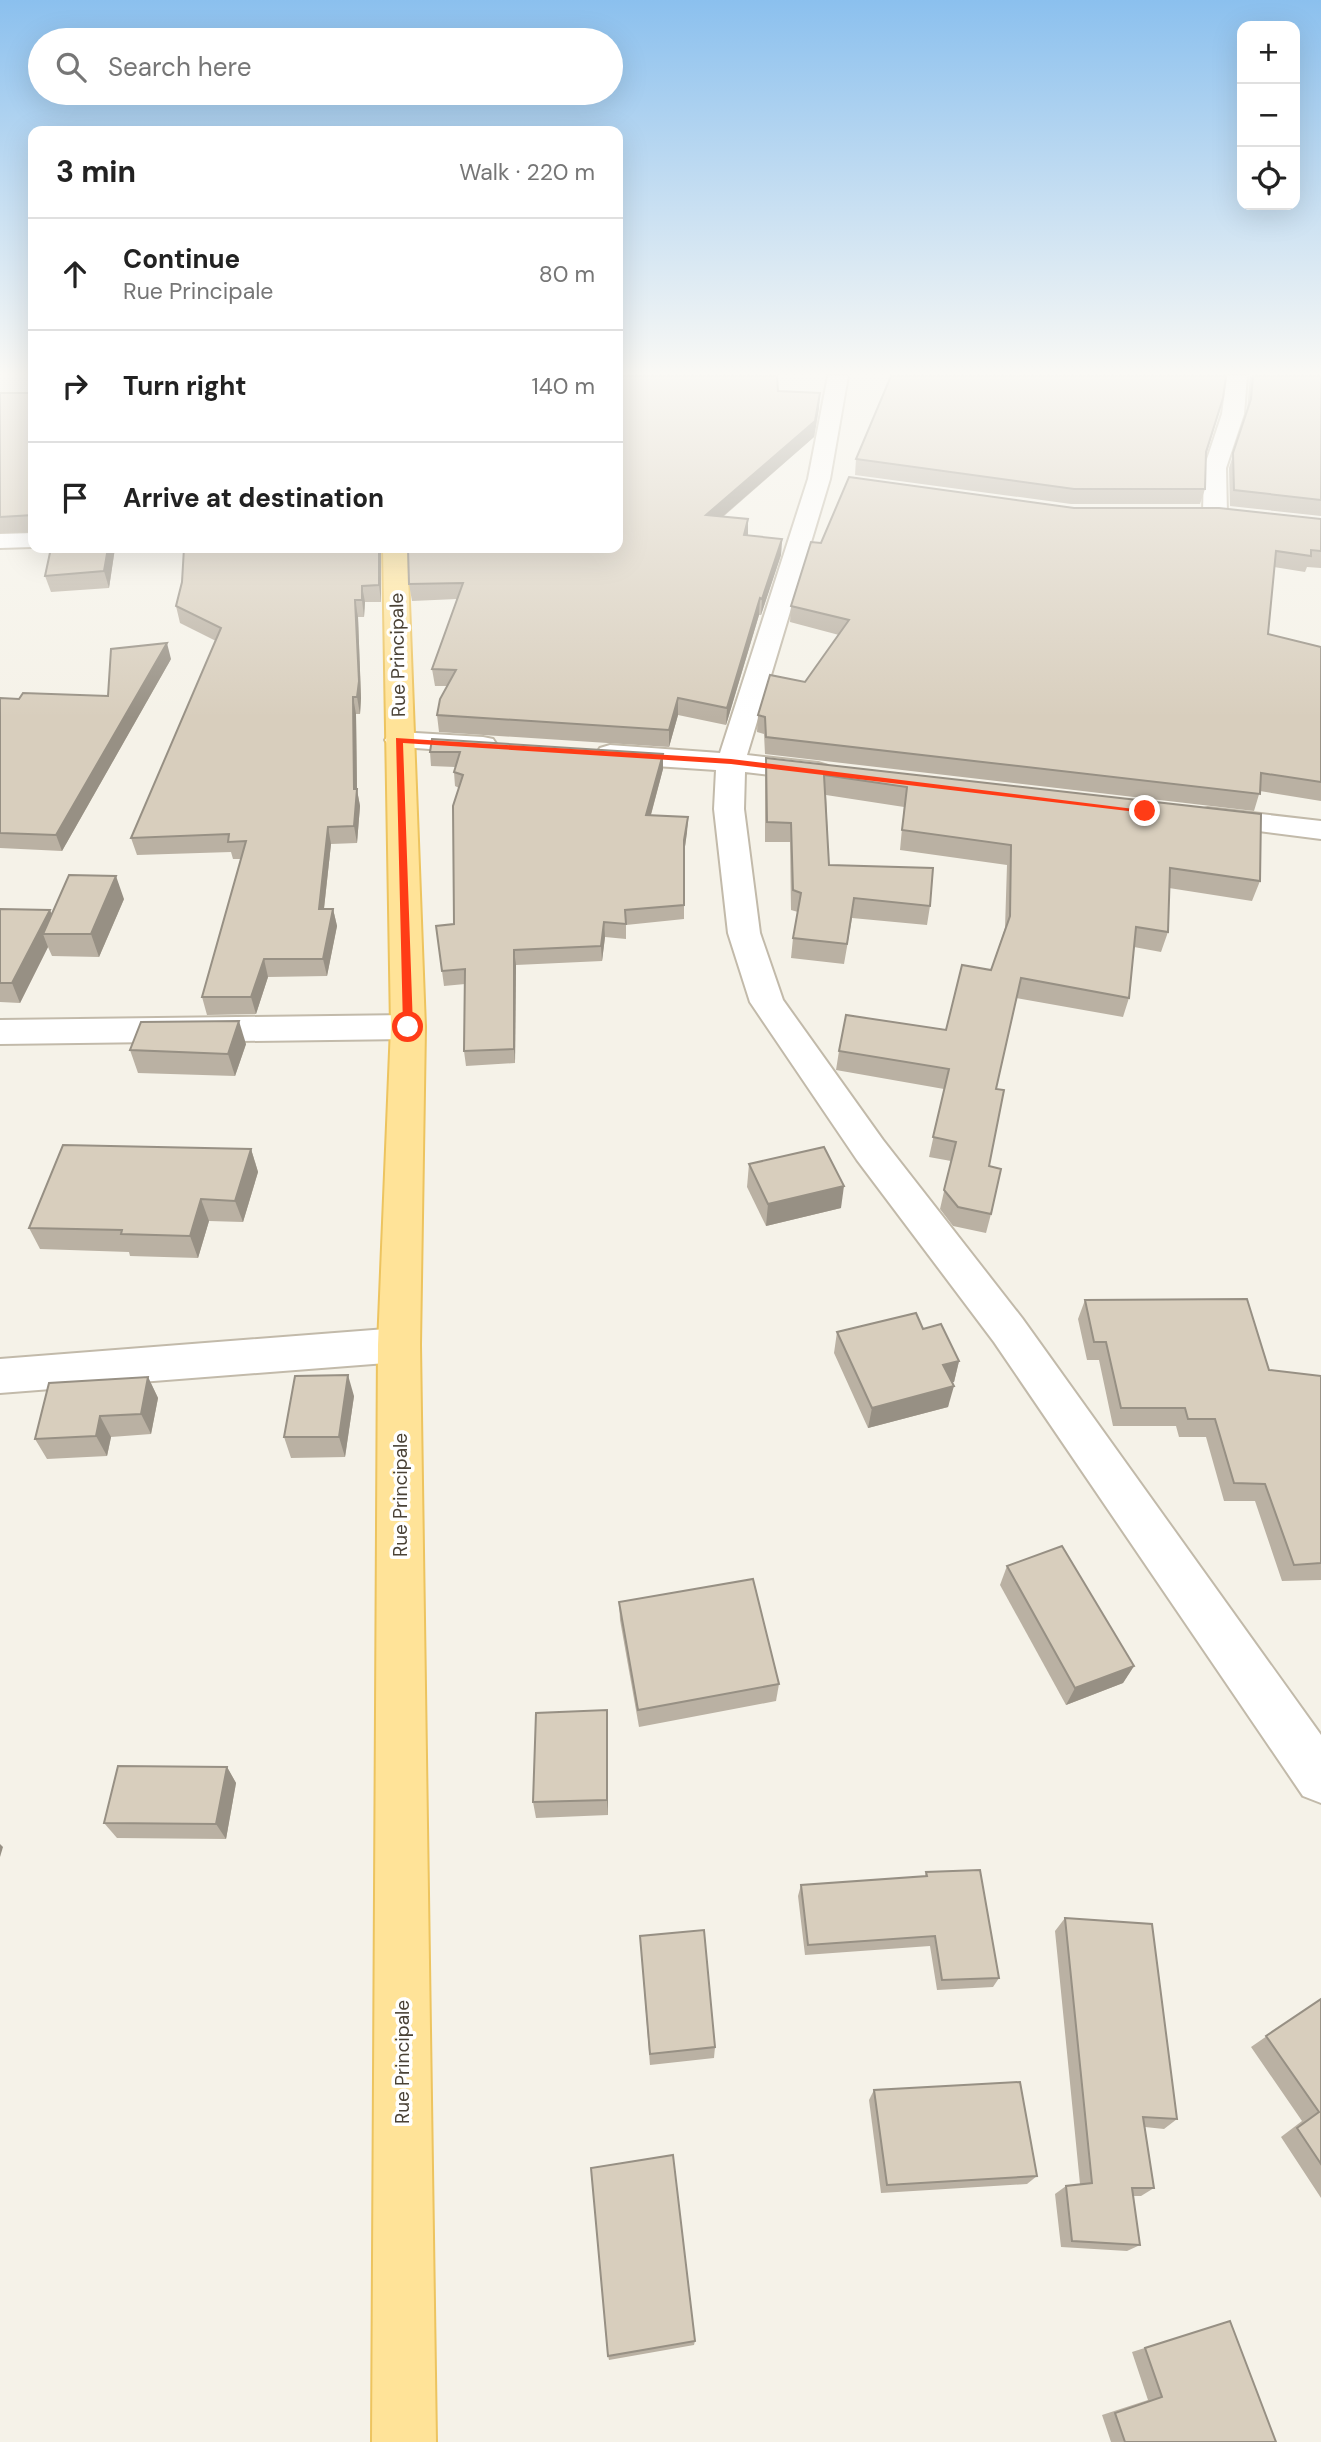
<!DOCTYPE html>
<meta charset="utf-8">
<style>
:root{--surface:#fff;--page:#f2f2f2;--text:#222;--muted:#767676;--line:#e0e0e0}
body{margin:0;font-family:"DM Sans",sans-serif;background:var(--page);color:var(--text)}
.controls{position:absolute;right:21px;top:21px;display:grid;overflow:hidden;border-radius:14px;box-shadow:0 7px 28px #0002}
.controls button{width:63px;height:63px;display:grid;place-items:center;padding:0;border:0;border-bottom:2px solid var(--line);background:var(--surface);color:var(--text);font:35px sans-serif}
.stop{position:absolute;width:21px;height:21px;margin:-16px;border:5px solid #ff3c16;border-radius:50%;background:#fff}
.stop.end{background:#ff3c16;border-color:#fff;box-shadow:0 2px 7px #0008}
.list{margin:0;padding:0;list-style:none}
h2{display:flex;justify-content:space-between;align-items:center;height:91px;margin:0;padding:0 28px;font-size:30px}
h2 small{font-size:23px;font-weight:400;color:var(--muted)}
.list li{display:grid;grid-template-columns:46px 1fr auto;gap:21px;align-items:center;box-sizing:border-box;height:112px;padding:0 28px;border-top:2px solid var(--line)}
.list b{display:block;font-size:26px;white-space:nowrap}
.list p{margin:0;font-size:23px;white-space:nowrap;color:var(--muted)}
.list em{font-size:23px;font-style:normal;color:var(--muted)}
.icon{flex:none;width:38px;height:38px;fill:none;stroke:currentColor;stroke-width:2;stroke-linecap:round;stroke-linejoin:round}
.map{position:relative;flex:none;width:1321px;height:2442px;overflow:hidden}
.search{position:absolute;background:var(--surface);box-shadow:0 7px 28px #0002;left:28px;top:28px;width:595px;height:77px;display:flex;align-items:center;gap:18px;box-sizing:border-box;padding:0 24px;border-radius:38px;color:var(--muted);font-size:26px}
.panel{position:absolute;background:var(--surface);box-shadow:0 7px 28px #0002;left:28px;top:126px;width:595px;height:427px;border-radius:14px}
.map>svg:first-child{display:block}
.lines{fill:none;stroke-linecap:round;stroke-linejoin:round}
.minor-casing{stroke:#c2baaa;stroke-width:4}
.major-casing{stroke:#edc45f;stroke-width:4}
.minor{fill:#fff;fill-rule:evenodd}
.major{fill:#ffe398;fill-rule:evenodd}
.wall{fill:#bab1a3}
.shaded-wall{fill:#979084}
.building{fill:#d8cebd;stroke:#979084;stroke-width:2}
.route{fill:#ff3c16}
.labels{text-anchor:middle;stroke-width:7;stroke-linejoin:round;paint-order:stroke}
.street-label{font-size:19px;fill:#4a4236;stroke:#fff}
</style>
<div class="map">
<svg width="1321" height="2442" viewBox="0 0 1321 2442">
<rect width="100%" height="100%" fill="#f5f2e8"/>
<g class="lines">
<g class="minor-casing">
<g id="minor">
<polygon points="828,376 848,376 830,479 747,755 818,763 828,766 832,772 828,778 818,781 745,772 744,809 760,933 783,1000 883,1140 1022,1318 1321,1735 1321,1803 1303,1796 994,1342 857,1160 750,1002 728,933 714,809 716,770 610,763 600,760 596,754 600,748 610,745 720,753 808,479"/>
<polygon points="1227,376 1247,376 1244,414 1226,468 1227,514 1223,519 1207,519 1203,514 1204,468 1222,414"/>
<polygon points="33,533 33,547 0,548 0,534"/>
<polygon points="399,732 483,737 493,739 497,745 493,751 483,753 389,746 385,740 389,734"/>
<polygon points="1208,808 1321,821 1321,839 1197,823 1193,817 1197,811"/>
<polygon points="408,1015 420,1019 425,1027 420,1035 408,1039 0,1044 0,1020"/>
<polygon points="399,1328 414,1333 420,1345 414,1357 399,1362 0,1393 0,1359"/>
</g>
</g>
<g class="major-casing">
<polygon id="major" points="383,548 407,548 425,1027 420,1345 436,2442 372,2442 378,1345 391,1027"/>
</g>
<use href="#minor" class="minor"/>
<use href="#major" class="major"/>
</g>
<g class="wall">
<polygon points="1250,376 1321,376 1321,516 1230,506 1229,468 1247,411"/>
<polygon points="778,391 819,408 814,437 723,517 748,535 782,539 781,555 761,615 759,615 726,725 678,715 669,747 439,732 437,715 447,686 435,686 432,669 457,599 412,601 409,584"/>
<polygon points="0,393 33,393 33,532 0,533"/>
<polygon points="1223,398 1206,455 1205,489 1200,504 1071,504 855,475 856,459"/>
<polygon points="1074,508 1321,519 1321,568 1307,567 1305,572 1274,567 1268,634 1321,647 1321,801 1260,791 1254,811 765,754 764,734 757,732 758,715 805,682 839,635 790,622 791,606 821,543"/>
<polygon points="115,548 109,588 51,592 45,576"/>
<polygon points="381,548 381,602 365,602 364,617 358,617 361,698 360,714 356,714 357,790 360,806 357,843 331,844 324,909 333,909 337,926 327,976 268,977 256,1014 207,1015 202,997 241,859 233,859 231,852 137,855 131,838 216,641 180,623 176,606 182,582"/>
<polygon points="171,659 62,851 0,848 0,698 19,699 108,696"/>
<polygon points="430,752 663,754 663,769 651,815 688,817 687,832 684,853 684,919 626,925 626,939 605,937 602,961 516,965 515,1063 466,1066 464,1051 465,984 444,986 436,926 454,924 459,788 455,786 454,772 455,767 431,766"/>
<polygon points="766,758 1261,814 1260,881 1252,901 1169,888 1168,932 1161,952 1134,947 1129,998 1123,1017 1016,998 996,1089 989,1166 991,1214 986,1233 953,1226 940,1209 951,1161 929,1157 944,1089 836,1070 839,1051 946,1030 991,970 1005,928 1007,865 900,850 904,807 826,795 829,865 930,906 927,925 852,918 844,964 791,958 793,938 798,912 791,910 790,842 765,842 765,777"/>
<polygon points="124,899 99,957 52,956 48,947 20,1003 0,1002 0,909 52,914"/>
<polygon points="246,1044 235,1076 138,1073 130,1050"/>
<polygon points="251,1149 258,1172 243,1222 209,1221 198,1258 130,1256 129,1252 40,1249 29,1228"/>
<polygon points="749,1164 841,1208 766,1226 747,1187"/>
<polygon points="1085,1300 1269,1370 1321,1376 1321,1580 1282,1581 1255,1501 1224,1501 1206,1437 1179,1437 1176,1426 1113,1426 1099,1360 1087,1360 1078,1319"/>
<polygon points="923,1329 959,1361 954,1382 952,1382 948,1407 868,1428 834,1353 837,1332"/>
<polygon points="148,1377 158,1398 151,1434 111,1437 107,1456 47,1459 35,1439"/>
<polygon points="354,1396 345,1457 291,1458 284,1437"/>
<polygon points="1007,1566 1134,1666 1123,1683 1066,1705 1000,1585"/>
<polygon points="619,1602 779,1684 776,1701 639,1727 620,1620"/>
<polygon points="607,1710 608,1727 608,1815 536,1818 533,1802"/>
<polygon points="227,1767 236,1783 226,1839 117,1838 104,1823"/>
<polygon points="926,1872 999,1978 993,1987 937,1990 930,1946 805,1955 798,1896 801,1885 925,1876"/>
<polygon points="1065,1918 1177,2119 1164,2129 1145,2127 1154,2188 1141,2196 1133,2196 1140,2245 1127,2251 1061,2247 1055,2194 1066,2186 1080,2184 1055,1931"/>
<polygon points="640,1936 715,2047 714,2058 650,2065"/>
<polygon points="1321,1999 1321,2198 1281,2137 1302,2121 1251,2047"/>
<polygon points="874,2090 1037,2176 1027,2184 881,2193 869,2100"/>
<polygon points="1230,2321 1276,2442 1111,2442 1102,2415 1148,2400 1132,2352"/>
<polygon points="695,2341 694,2345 609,2360 608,2356"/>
</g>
<g class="shaded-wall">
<polygon points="820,393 819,408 814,437 706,531 706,515"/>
<polygon points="1223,398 1219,413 1202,467 1206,452"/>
<polygon points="748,519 748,535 744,535"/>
<polygon points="782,539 781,555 761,615 762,599"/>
<polygon points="108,548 115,548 109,588 104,571"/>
<polygon points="379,548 381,548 381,602 379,585"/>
<polygon points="362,586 365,602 364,617 362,600"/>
<polygon points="760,598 759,615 726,725 727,708"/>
<polygon points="355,600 358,617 361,698 360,714 357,697"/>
<polygon points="167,643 171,659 62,851 56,835"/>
<polygon points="353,697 356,714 357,790 360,806 357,843 354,826"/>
<polygon points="678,698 678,715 669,747 669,730"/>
<polygon points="663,754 663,769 647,829 646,815"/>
<polygon points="688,817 687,832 684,854 684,840"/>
<polygon points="328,827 331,844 322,926 319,909"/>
<polygon points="116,876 124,899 99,957 91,934"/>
<polygon points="333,909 337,926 327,976 323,959"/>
<polygon points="50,910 58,929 43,934 48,947 20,1003 12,983"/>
<polygon points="604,922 605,937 602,961 601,946"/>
<polygon points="514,950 516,965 515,1063 514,1049"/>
<polygon points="264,959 268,977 256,1014 251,997"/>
<polygon points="239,1021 246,1044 235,1076 228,1054"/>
<polygon points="251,1149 258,1172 243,1222 235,1201"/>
<polygon points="844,1186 841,1208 766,1226 768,1204"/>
<polygon points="201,1199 209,1221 198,1258 190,1236"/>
<polygon points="959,1361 954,1382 938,1386 943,1365"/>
<polygon points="348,1375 354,1396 345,1457 339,1437"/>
<polygon points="148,1377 158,1398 151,1434 141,1414"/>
<polygon points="954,1386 948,1407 868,1428 872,1408"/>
<polygon points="100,1416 111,1437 107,1456 96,1436"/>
<polygon points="1134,1666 1123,1683 1066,1705 1075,1688"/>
<polygon points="607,1710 608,1727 608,1815 607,1800"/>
<polygon points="227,1767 236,1783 226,1839 216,1824"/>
<polygon points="0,1844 3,1847 0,1857"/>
</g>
<g class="building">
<polygon points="618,376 777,376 778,391 820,393 815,421 706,515 748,519 744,535 782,539 762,599 760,598 727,708 678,698 669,730 437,715 440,699 456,670 432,669 463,583 409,584 408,548 618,548"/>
<polygon points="891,376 1226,376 1223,398 1206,452 1205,489 1074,489 856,459"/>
<polygon points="1253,376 1321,376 1321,500 1234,490 1233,453 1251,399"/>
<polygon points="0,393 33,393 33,515 0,517"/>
<polygon points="849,477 1074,508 1219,508 1321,519 1321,551 1311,550 1311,556 1276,551 1268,634 1321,647 1321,782 1261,773 1260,794 766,737 765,717 758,715 770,675 805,682 849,620 791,606 811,542 821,543"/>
<polygon points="51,548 108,548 104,571 45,576"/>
<polygon points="184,548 379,548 379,585 362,586 362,600 355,600 359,681 357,697 353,697 354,789 357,789 354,826 328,827 319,909 333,909 323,959 264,959 251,997 202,997 246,841 228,842 229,834 131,838 221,628 176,606 182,582"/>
<polygon points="167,643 56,835 0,833 0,698 19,699 23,693 108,696 111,649"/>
<polygon points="432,739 663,754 646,815 688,817 684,840 684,905 625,910 626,924 604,922 601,946 514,950 514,1049 464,1051 465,969 442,971 436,926 454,924 453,806 463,775 454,772 460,752 430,752"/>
<polygon points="766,758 1261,814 1260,881 1170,868 1168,932 1136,927 1129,998 1021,978 996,1089 1004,1090 989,1166 1001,1169 991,1214 958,1207 944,1190 956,1142 933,1137 949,1069 839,1051 846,1015 946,1030 962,965 991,970 1010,916 1011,845 902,830 907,787 824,775 829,865 933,868 930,906 854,898 847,944 793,938 801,893 793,890 791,823 767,822"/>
<polygon points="69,875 116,876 91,934 43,934"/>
<polygon points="0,909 50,910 12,983 0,983"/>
<polygon points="239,1021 228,1054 130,1050 141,1022"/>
<polygon points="63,1145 251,1149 235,1201 201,1199 190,1236 121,1234 122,1230 29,1228"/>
<polygon points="824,1147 844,1186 768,1204 749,1164"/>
<polygon points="1247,1299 1269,1370 1321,1376 1321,1563 1294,1565 1265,1484 1234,1483 1215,1419 1188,1419 1185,1408 1121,1408 1106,1342 1094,1342 1085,1300"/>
<polygon points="916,1313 923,1329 941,1324 959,1361 943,1365 954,1386 872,1408 837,1332"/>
<polygon points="348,1375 339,1437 284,1437 295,1376"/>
<polygon points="148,1377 141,1414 100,1416 96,1436 35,1439 49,1383"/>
<polygon points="1062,1546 1134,1666 1075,1688 1007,1566"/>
<polygon points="753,1579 779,1684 638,1710 619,1602"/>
<polygon points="607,1710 607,1800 533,1802 536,1713"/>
<polygon points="118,1766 227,1767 216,1824 104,1823"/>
<polygon points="980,1870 999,1978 942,1980 935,1936 808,1945 801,1885 927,1876 926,1872"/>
<polygon points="1065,1918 1152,1924 1177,2119 1143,2117 1154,2188 1132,2188 1140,2245 1072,2241 1066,2186 1092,2183"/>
<polygon points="704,1930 715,2047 650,2054 640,1936"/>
<polygon points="1321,1999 1321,2164 1297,2128 1319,2112 1266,2036"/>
<polygon points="1020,2082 1037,2176 887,2185 874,2090"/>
<polygon points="673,2155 695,2341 608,2356 591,2168"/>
<polygon points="1230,2321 1276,2442 1125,2442 1115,2413 1162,2397 1145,2348"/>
</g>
<linearGradient id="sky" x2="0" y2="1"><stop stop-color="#8bc0ee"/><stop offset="0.52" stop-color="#faf9f5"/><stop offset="1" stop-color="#faf9f5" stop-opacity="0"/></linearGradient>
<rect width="1321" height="718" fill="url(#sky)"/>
<polygon class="route" points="396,738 731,759 1150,811 1145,813 731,764 403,743 413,1027 408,1030 403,1027"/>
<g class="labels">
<g class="street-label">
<text transform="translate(397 655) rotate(-91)" y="7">Rue Principale</text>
<text transform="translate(400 1495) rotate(-90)" y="7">Rue Principale</text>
<text transform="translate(402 2062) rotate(-90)" y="7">Rue Principale</text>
</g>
</g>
</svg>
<div class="controls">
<button>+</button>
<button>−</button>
<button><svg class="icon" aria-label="locate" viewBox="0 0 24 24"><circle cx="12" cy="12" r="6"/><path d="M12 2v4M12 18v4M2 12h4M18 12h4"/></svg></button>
</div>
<div class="stop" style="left:408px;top:1027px"></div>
<div class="stop end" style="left:1145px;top:811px"></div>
<div class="search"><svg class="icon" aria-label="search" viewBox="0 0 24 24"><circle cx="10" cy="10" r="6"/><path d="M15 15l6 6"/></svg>Search here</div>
<section class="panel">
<h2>3 min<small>Walk · 220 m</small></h2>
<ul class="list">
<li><svg class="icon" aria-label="ahead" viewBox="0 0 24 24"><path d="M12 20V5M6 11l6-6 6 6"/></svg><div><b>Continue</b><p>Rue Principale</p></div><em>80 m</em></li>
<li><svg class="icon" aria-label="right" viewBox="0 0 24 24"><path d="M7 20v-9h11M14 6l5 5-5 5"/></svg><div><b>Turn right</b></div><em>140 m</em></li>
<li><svg class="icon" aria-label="arrive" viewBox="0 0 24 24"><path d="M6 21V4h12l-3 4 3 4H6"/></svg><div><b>Arrive at destination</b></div></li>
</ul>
</section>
</div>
